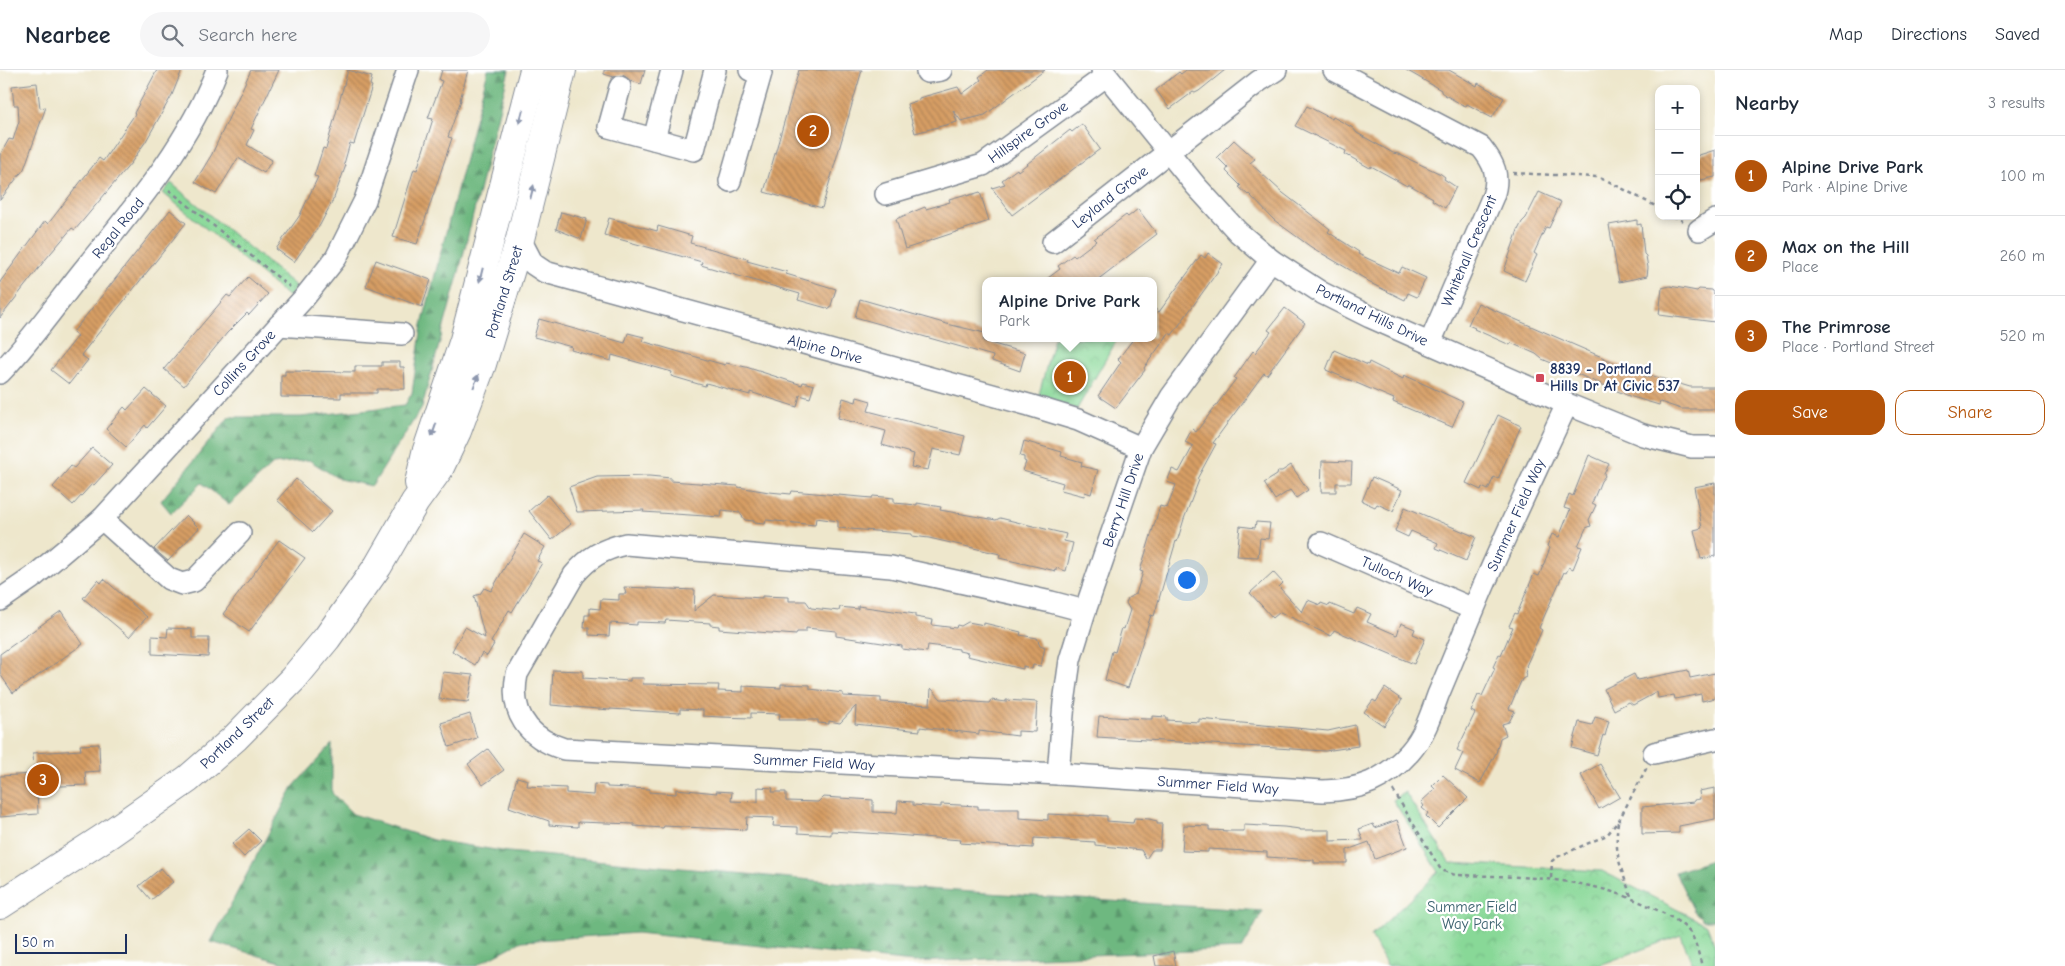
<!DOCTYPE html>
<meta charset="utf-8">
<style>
:root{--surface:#fff;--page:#f6f6f7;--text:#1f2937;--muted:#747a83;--line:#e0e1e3;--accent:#b45309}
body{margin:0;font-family:"Comic Neue",sans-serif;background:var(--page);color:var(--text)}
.controls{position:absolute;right:15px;top:15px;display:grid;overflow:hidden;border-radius:10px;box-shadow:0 2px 8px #0003}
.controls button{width:45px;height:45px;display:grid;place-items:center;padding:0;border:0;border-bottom:1px solid var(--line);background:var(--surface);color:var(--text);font:25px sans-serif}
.scale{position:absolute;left:15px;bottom:12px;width:112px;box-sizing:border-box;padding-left:5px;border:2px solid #1b2f5e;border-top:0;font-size:14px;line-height:18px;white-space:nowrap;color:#1b2f5e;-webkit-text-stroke:4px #fff;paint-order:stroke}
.you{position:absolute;left:1186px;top:509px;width:18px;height:18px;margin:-12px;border:4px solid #fff;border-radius:50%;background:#1a73e8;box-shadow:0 0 0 8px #1a73e833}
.badge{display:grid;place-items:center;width:32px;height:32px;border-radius:50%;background:var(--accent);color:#fff;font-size:16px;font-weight:700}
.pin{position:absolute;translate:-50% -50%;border:2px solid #fff;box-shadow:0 1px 5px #0006}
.popup{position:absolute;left:982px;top:207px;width:175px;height:65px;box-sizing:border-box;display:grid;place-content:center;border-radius:10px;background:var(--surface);filter:drop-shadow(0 1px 4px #0005);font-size:16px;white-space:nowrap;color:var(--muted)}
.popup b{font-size:19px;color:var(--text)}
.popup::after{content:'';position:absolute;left:50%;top:100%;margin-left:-10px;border:10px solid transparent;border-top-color:var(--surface)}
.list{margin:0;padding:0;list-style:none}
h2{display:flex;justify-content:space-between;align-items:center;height:65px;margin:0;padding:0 20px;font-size:21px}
h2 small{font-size:16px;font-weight:400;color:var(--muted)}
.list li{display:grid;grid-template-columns:32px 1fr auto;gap:15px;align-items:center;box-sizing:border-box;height:80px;padding:0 20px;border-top:1px solid var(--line)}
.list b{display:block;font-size:19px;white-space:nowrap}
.list p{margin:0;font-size:16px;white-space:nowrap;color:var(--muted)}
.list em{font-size:16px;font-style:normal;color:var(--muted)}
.actions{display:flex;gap:10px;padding:15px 20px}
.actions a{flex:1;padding:11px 0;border:1px solid var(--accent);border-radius:15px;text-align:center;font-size:18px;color:var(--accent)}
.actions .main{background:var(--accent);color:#fff}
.icon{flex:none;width:28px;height:28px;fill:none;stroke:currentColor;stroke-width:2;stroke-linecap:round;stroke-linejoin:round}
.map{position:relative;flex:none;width:1715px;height:896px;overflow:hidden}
header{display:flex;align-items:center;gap:30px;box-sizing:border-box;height:70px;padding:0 25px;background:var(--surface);border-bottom:1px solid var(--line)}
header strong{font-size:24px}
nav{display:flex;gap:28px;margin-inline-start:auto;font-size:18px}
.search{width:350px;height:45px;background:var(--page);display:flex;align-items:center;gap:12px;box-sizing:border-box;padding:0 18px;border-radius:28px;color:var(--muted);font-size:19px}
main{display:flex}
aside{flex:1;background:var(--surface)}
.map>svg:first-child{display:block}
.forest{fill:url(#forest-firs);stroke:#44746f}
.park{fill:url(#park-crowns);stroke:#52847a}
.building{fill:url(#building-back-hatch)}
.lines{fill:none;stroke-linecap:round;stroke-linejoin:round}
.minor-casing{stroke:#848b95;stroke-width:24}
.major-casing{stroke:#848b95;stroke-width:30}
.path{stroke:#848b95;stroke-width:2.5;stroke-dasharray:4 4;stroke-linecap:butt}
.minor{stroke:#fff;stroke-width:21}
.major{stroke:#fff;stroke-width:28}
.oneway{fill:#8d97ae}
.poi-dot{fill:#d1495b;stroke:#fff;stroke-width:2}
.labels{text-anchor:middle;stroke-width:4.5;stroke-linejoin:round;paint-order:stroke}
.street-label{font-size:15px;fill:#1b2f5e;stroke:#fff}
.poi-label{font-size:15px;font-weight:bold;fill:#1b2f5e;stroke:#fff;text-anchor:start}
.park-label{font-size:15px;fill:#3c626f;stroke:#fff}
</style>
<header>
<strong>Nearbee</strong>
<div class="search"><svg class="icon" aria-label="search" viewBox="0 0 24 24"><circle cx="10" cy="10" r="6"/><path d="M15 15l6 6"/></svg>Search here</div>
<nav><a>Map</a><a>Directions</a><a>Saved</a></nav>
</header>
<main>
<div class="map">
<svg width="1715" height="896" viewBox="0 0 1715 896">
<defs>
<pattern id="forest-firs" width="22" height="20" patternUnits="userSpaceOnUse" patternTransform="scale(1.25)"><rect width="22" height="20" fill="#6eb880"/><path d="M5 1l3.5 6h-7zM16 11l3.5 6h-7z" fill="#5a966c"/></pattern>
<pattern id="park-crowns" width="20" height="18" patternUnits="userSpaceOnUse" patternTransform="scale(1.25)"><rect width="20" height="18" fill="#88d897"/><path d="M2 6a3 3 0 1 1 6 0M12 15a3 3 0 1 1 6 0" fill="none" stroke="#75ba85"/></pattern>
<pattern id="building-back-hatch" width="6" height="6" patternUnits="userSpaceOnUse" patternTransform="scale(1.25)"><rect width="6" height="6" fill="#d79e64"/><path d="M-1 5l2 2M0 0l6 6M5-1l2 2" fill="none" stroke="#ae8156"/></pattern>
</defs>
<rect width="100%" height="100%" fill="#fff"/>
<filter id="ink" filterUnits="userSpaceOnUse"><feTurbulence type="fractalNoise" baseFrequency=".02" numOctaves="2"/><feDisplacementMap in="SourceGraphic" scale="10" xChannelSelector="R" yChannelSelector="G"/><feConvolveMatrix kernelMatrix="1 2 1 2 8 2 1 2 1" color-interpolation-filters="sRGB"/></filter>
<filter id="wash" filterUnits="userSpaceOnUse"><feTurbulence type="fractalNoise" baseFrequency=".0096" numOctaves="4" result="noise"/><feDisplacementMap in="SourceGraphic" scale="20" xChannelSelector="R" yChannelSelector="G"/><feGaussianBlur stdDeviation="1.12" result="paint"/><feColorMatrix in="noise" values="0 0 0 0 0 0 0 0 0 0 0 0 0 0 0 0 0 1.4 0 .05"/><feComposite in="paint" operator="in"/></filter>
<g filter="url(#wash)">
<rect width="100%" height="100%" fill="#eee7cc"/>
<g class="forest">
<polygon points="488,0 509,0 459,202 422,337 372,416 339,409 309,390 273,394 229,435 202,413 171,443 161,431 229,347 301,347 405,335 412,323 422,255"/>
<polygon points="332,674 332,723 353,744 433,770 508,782 865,815 1263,841 1242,879 913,892 637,863 522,871 475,896 295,896 211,872 293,717"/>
<polygon points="1715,789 1715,850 1703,850 1694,841 1675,802"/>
</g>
<g class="park">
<polygon points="171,113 297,217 289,227 163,123"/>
<polygon points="1054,268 1118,268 1077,339 1038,328"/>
<polygon points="1405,722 1450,793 1602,801 1707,855 1715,876 1715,896 1693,896 1681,865 1597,896 1387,896 1371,866 1439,802 1393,730"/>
</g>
<g id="blocks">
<g class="building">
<polygon points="157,0 182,0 172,25 146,71 131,93 75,160 72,158 45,190 0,248 0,212 45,151 48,154 99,88 103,91 135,44 134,43"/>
<polygon points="251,0 279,0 251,59 254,60 247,75 272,90 264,103 238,88 216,124 195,112 212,84"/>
<polygon points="348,0 372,7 370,15 372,16 354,74 350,73 344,94 346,95 334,128 320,155 294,192 276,179 300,145 318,107 314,106 323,78 326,79"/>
<polygon points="442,0 468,0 460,30 461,30 448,67 452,68 417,174 393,167 414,99 417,100 433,49 428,48 442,11 439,10"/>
<polygon points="604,0 645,0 641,14 631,11 623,5 614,7 604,4"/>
<polygon points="799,0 862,0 822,138 764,122"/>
<polygon points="988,0 1045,0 985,45 961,51 953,40 957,52 915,63 907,34 919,30 919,28 958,17 962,24 981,10 979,7"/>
<polygon points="1186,0 1225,0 1199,21 1195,23 1193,22 1170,39 1156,20 1179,2 1181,4"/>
<polygon points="1406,0 1449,0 1477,16 1478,13 1504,28 1492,48 1467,34 1466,36 1461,34 1445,25 1441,22 1441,20"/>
<polygon points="37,13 40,38 46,37 24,99 0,130 0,85 9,69 13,70 19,51 18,35 14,35 12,16"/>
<polygon points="1307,36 1332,49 1333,47 1346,54 1353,58 1357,63 1393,83 1398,84 1441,104 1445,107 1444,109 1456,117 1445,138 1432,130 1433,128 1408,114 1407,116 1371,96 1370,98 1345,84 1346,81 1295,56"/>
<polygon points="1082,54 1100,79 1012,145 992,118 1005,114 1002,110 1017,99 1018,101 1070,60 1072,62"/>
<polygon points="1234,70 1255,89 1250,93 1283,123 1330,159 1328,162 1359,182 1358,184 1399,203 1402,197 1426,208 1417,227 1408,223 1405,230 1366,211 1367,210 1311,177 1274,150 1249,124 1248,125 1239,117 1241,116 1226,101 1228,98 1217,87"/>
<polygon points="1715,80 1715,107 1696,111 1696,86"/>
<polygon points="980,122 989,151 905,179 896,149 925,137 926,139 950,132 949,129 967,124 967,126"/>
<polygon points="1539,122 1561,132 1549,158 1546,157 1534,183 1537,185 1525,211 1504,201 1518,160 1522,152 1526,148"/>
<polygon points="1138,139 1157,164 1096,211 1044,211 1060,199 1058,196 1073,185 1075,187 1096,171 1094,169 1126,145 1128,147"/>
<polygon points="170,140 186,153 81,285 88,290 69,314 51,300 78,266 73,262"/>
<polygon points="561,142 587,149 581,169 556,159"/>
<polygon points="609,148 657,161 658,156 692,166 690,173 748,189 747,191 787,202 786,204 836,219 830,239 798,230 800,224 701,195 702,192 604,165"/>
<polygon points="1637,150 1637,155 1641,154 1644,184 1646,186 1648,198 1647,206 1619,212 1609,155"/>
<polygon points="1208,183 1223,194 1172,265 1169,263 1144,298 1145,300 1116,338 1098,326 1121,292 1118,289 1134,268 1154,268 1154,238 1159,242 1201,185 1205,188"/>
<polygon points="376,190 431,210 422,237 366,216"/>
<polygon points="248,207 268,224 249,245 247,243 227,263 184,316 164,299 227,225 230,227"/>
<polygon points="1670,216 1697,221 1699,219 1711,220 1715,225 1715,252 1659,245 1662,218"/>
<polygon points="860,229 947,254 985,263 983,271 1025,283 1020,301 992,291 993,286 855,247"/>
<polygon points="1478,233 1650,308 1650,305 1690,317 1715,317 1715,339 1681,339 1660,332 1659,335 1629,326 1542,289 1536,284 1511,273 1510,275 1474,259 1475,258 1468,255"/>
<polygon points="1285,238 1305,253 1267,305 1264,303 1213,373 1216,374 1197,409 1199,410 1184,449 1177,472 1176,471 1154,546 1151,545 1128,618 1105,610 1112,581 1115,582 1122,558 1124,559 1130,540 1126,533 1128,528 1136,524 1143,502 1140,501 1160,436 1167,438 1176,415 1167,412 1172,399 1179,402 1193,376 1185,372 1192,359 1196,362 1236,309 1234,308 1253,281 1255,283 1271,262 1268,260"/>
<polygon points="539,249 625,273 628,263 644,267 642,271 700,288 725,295 726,293 746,297 802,315 803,312 814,315 810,328 800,325 797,337 750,322 750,325 706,313 705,316 671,306 672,302 612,285 611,291 571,280 572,277 534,267"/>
<polygon points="1334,280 1368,295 1369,292 1403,309 1404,305 1463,332 1452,357 1393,332 1394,329 1326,300"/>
<polygon points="382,292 400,292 400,297 404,297 405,319 377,319 377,323 341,323 341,328 281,327 281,305 285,305 285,301 355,302 355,296 382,296"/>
<polygon points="146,319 166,336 147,358 145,355 126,377 106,359 124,337 127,340"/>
<polygon points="857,327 871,331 868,341 965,366 960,385 933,379 928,400 911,397 914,384 882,375 886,361 838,348 843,328 856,332"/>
<polygon points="1498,345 1521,356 1498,409 1494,407 1488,420 1482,417 1481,420 1466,413"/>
<polygon points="1024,371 1062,382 1061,386 1082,392 1081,396 1098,400 1091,424 1085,422 1084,426 1061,420 1063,413 1023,401 1026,392 1024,391 1024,387 1020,386"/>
<polygon points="92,378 112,395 94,415 92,414 73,435 53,417 71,396 74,398"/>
<polygon points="1589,385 1609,394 1604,404 1605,406 1601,411 1592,433 1596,435 1589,450 1591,456 1586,458 1578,476 1582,477 1573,499 1569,497 1566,503 1564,502 1539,558 1542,560 1526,596 1527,597 1525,603 1526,607 1522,609 1509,639 1515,641 1509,652 1502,654 1506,665 1500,668 1496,683 1480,713 1455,700 1463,683 1457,680 1475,643 1471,641 1478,625 1482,626 1495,598 1493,597 1499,584 1501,585 1513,557 1509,556 1515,543 1517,544 1534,504 1539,506 1550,478 1547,476 1552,464 1559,467 1570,440 1564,438 1569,424 1573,426"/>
<polygon points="1322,391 1352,392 1351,413 1336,413 1336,422 1321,422"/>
<polygon points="1291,395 1308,420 1296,428 1290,420 1275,430 1264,413 1277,405 1278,401 1282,401"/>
<polygon points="649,406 671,408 671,411 738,416 738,417 769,422 791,424 792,421 872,428 873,426 894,428 894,433 917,435 917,433 941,437 940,440 996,450 1000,448 1066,464 1064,471 1073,473 1066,501 1056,498 1056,501 999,488 1000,484 929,468 912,466 912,464 838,458 838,451 816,448 815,455 766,450 765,454 754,453 754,451 745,450 739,442 722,440 721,447 643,442 644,440 577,442 569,417 597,407"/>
<polygon points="1372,407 1402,420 1393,441 1377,434 1375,437 1362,431"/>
<polygon points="296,409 332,441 313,462 277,430"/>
<polygon points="1715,413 1715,486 1701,489 1694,460 1702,458 1694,417"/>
<polygon points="547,425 571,454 552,470 529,441"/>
<polygon points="1405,437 1476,467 1466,491 1436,478 1438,473 1411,461 1408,467 1395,461"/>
<polygon points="186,445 199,458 168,491 154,479"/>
<polygon points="1256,452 1270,453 1268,469 1260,468 1258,487 1237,486 1240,456 1255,458"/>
<polygon points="524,464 545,477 537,491 542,493 512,542 509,540 491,572 494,574 487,586 482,583 475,595 452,581 465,557 485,568 474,526 480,524 484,518 491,521"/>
<polygon points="279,470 305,488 249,562 223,544"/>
<polygon points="1273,502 1283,513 1279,517 1302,542 1308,530 1320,535 1321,533 1329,536 1330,534 1354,544 1357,538 1371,544 1367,552 1397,565 1401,553 1415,559 1413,564 1425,569 1414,594 1334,560 1331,566 1280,542 1273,548 1250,523"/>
<polygon points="104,509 147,547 129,567 83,528 98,510 101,513"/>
<polygon points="624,517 695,520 694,541 714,525 762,528 762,526 789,527 789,531 806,531 811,538 839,541 840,537 858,539 858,536 915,544 915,547 933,550 932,555 956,558 957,555 961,556 968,552 984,555 984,553 1021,562 1020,565 1037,568 1040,575 1045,577 1041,596 1033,595 1032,599 1023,596 1023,599 967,586 968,583 959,581 959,579 928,575 927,582 902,579 902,576 836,566 836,561 806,558 806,562 797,562 796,565 719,559 719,556 710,555 710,553 666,550 665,553 637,552 637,555 610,553 609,566 589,565 589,558 584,558 585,545 590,545 590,538 600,539 601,529 619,530 619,524 626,524"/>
<polygon points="61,541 83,574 13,623 0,604 0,584"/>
<polygon points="168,558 192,559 192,568 209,568 208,587 152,584 152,566 167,567"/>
<polygon points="553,600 583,601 583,608 630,611 630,608 644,608 643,614 719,615 718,621 743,622 743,616 781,618 781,614 810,615 810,619 843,623 843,626 881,628 881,632 930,635 931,618 941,629 959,630 959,631 989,633 991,630 1006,632 1006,630 1037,632 1035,662 1018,661 1018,666 979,661 979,664 920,657 920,661 855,654 856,636 840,653 829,651 829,654 818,653 818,650 779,650 780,644 751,643 751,648 720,647 703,646 703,640 680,639 680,643 610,639 610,640 551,635"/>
<polygon points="1688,600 1690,608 1715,603 1715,628 1702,631 1701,624 1675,629 1674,625 1658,628 1657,622 1633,635 1629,632 1614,640 1604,619 1634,604 1637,610"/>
<polygon points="443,602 473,605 468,632 439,629"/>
<polygon points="1385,618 1402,630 1384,656 1364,642 1373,630 1376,632"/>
<polygon points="470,644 477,668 449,677 441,653"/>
<polygon points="1099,646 1145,649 1152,649 1152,646 1167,647 1167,650 1199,652 1199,649 1328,661 1355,655 1358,676 1325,681 1097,667"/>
<polygon points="1595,647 1609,651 1605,666 1603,665 1597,685 1572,678 1579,652 1592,655"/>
<polygon points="99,674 100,701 85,702 86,715 37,717 38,744 0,747 0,706 34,704 33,683 81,680 80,675"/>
<polygon points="488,679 504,700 483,715 468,694"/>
<polygon points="1600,694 1620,727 1599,739 1581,705"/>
<polygon points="1443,705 1468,728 1438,758 1426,746 1428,743 1422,738 1424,736 1421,732 1435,719 1432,716"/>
<polygon points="517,707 528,710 527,716 566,718 566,723 593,725 594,714 607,715 607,717 650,719 649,722 676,724 676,719 717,723 716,721 732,722 731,731 758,732 758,717 773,718 772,722 786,722 786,731 818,732 823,727 873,730 873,742 897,743 898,731 913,732 913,735 941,737 941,734 978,736 978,739 1019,739 1019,748 1048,750 1048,744 1090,746 1090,745 1107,746 1107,751 1133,753 1134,748 1149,749 1157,751 1157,754 1162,754 1160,780 1152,780 1146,789 1141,780 1104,776 1095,775 1095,772 1034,768 1033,778 960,773 961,770 882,764 831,761 831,765 798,763 798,757 773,756 774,748 747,747 746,760 664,756 663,758 634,756 634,754 578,752 578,757 549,755 549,751 509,737"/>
<polygon points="1715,718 1715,749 1679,756 1679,763 1642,764 1642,737 1694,732 1694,730 1700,729 1699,721"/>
<polygon points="1397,750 1407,777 1375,789 1369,772 1347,780 1347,793 1314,793 1314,790 1267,787 1267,782 1208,779 1208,782 1182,781 1184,755 1209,756 1209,760 1230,761 1244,761 1244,755 1284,757 1300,759 1300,760 1330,760 1330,771 1363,770 1359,759 1373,754 1375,758"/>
<polygon points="249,759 261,771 244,787 232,774"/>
<polygon points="161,798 173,812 151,830 139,816"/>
<polygon points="1173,881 1176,896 1156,896 1154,886"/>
</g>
</g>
</g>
<g filter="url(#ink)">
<use href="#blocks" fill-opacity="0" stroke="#848b95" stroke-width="1"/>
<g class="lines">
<g class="minor-casing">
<g id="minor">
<polyline points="1102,0 1196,116 1238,162 1271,190 1322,223 1370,247 1567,334 1643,365 1692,377 1715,377"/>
<path d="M1334,0L1481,77C1494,93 1500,106 1493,126L1430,273"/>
<polyline points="927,2 941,0"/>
<polyline points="620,17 609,57 694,80 715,0"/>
<polyline points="654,69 672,0"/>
<polyline points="730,111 761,3 750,0"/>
<polyline points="886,124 983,95 1106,6"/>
<polyline points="1699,160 1715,150"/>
<polyline points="520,169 533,194 545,202 1029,335 1078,350 1141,378"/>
<polyline points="1053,172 1259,11 1276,0"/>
<polyline points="279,255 402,264"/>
<path d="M0,303C30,272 55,236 82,202C133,139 187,77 217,0"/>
<polyline points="102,449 169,509 182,514 194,511 240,463"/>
<polyline points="1321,473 1473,539"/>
<polyline points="0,530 32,508 102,449 304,228 336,188 365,130 408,0"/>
<path d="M1085,541L1051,532L891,497L626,474C603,479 589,487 574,505L517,604C509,643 528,668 564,679L1058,704L1323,721C1361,720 1384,711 1410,682C1424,666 1431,645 1438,625C1450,597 1461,569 1473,541C1502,471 1535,403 1567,334"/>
<polyline points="1654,683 1715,669"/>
<polyline points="1058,704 1064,633 1070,590 1085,541 1141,378 1171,327 1271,190"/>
</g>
</g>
<g class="major-casing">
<g id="major">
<polyline points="419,413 426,383 464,270 534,0"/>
<polyline points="0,835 108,765 188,709 235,668 293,609 327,568 378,496 415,432 439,399 457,361 482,294 520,169 562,0"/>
</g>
</g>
<g class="path">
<polyline points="1513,103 1596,107 1608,111 1659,138"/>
<polyline points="169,120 290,217"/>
<polyline points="1673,146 1683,151"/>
<path d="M1393,720L1441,800L1455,805C1527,807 1591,806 1657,840C1669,846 1682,852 1691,864C1696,872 1699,886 1702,896"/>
<path d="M1618,752C1614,784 1620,796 1631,826"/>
<polyline points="1551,808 1552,791 1557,787 1607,765 1619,750 1647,697"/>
</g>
<use href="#minor" class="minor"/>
<use href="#major" class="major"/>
</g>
<defs><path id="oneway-solid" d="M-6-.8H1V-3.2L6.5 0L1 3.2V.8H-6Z" transform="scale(1.25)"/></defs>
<g class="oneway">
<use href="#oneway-solid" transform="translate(521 47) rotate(105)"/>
<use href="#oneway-solid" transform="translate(532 122) rotate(-76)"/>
<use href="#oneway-solid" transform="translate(481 205) rotate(104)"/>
<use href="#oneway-solid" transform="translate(476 311) rotate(-69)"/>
<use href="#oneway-solid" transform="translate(434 360) rotate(109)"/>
</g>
</g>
<rect class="poi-dot" x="1535" y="303" width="10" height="10" rx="2.5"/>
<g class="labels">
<g class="street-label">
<text transform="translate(1028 62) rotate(-36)" y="5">Hillspire Grove</text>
<text transform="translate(1110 127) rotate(-38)" y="5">Leyland Grove</text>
<text transform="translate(118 158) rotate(-51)" y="5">Regal Road</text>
<text transform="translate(1469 181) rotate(-67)" y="5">Whitehall Crescent</text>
<text transform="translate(504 222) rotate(-73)" y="5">Portland Street</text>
<text transform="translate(1372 245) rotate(26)" y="5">Portland Hills Drive</text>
<text transform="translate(825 279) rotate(15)" y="5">Alpine Drive</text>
<text transform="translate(244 293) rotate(-47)" y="5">Collins Grove</text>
<text transform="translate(1123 430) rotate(-71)" y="5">Berry Hill Drive</text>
<text transform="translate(1516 445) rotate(-66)" y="5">Summer Field Way</text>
<text transform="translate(1397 506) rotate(24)" y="5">Tulloch Way</text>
<text transform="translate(237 663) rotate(-44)" y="5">Portland Street</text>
<text transform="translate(814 692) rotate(3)" y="5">Summer Field Way</text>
<text transform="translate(1218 715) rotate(4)" y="5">Summer Field Way</text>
</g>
<g class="poi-label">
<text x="1550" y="304">8839 - Portland<tspan x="1550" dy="17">Hills Dr At Civic 537</tspan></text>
</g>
<g class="park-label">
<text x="1472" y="842">Summer Field<tspan x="1472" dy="17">Way Park</tspan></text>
</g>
</g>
</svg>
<div class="controls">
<button>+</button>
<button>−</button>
<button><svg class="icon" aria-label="locate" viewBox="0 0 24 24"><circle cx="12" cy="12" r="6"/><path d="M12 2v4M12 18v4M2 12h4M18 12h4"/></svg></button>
</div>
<div class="scale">50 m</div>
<div class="you"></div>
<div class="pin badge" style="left:1070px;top:307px">1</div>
<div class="popup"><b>Alpine Drive Park</b>Park</div>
<div class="pin badge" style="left:813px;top:61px">2</div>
<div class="pin badge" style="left:43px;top:710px">3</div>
</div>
<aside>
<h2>Nearby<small>3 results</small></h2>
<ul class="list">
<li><span class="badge">1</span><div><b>Alpine Drive Park</b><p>Park · Alpine Drive</p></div><em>100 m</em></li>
<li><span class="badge">2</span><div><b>Max on the Hill</b><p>Place</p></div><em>260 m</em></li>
<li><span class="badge">3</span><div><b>The Primrose</b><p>Place · Portland Street</p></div><em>520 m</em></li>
</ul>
<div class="actions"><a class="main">Save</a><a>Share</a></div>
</aside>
</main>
